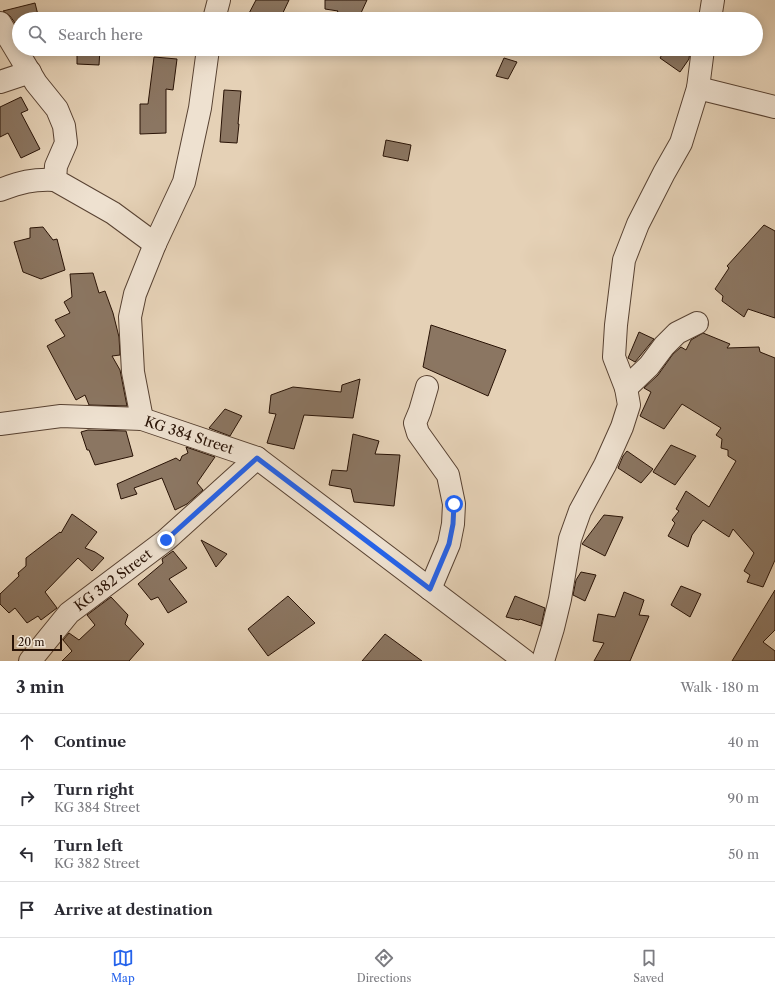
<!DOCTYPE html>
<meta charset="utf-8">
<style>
:root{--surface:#fff;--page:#f2f2f3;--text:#2b2b33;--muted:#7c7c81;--line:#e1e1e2;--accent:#2563eb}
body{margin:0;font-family:"Libre Caslon Text",serif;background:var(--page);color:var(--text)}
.scale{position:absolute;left:12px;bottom:10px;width:50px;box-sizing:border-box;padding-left:4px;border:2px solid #291306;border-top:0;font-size:11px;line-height:14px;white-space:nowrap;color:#291306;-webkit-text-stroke:3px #eee1d0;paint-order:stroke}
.stop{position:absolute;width:12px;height:12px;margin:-9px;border:3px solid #2563eb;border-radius:50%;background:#fff}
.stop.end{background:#2563eb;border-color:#fff;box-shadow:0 1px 4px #0008}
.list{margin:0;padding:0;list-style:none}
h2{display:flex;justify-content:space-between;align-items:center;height:52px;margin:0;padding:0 16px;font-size:17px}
h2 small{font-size:13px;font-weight:400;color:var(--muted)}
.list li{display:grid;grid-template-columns:26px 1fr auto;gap:12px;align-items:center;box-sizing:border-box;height:56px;padding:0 16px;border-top:1px solid var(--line)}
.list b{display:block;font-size:15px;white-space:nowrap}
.list p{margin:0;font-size:13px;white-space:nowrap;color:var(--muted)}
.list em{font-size:13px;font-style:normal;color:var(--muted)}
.icon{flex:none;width:22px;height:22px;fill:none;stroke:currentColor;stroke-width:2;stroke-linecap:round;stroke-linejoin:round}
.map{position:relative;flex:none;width:775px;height:661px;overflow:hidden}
.search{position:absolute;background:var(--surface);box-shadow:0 2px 10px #0003;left:12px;right:12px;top:12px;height:44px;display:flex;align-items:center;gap:10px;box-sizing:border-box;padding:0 14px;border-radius:22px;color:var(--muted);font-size:15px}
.sheet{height:276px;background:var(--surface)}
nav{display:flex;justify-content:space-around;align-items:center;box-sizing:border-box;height:56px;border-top:1px solid var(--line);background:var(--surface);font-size:11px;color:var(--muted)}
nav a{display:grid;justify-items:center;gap:2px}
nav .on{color:var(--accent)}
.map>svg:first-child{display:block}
.building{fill:#8b7662;stroke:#291306}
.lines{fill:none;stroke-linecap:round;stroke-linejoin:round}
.minor-casing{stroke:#584232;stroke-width:24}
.minor{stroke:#eee1d0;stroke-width:22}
.route{stroke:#2563eb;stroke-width:5}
.labels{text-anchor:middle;stroke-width:4;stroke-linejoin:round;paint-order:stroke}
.street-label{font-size:14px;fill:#291306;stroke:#eee1d0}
</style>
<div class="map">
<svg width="775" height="661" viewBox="0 0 775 661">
<rect width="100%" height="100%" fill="#e5d1b6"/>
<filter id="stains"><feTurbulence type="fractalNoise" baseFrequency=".005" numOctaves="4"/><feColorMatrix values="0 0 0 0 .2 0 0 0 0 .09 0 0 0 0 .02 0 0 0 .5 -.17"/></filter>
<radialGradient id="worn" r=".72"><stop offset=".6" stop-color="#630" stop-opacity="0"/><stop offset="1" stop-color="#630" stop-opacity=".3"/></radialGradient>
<g class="building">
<polygon points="256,0 289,0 280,19 246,19"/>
<polygon points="325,0 367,0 361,13 356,13 352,19 333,19 338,11 325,9"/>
<polygon points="35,3 39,19 19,19 19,22 15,23 10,16 3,11"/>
<polygon points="77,49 100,49 99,65 77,64"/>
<polygon points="665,49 690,49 689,59 680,72 660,58"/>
<polygon points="154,57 177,59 173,90 166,89 166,133 140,134 140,104 148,104"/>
<polygon points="504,58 517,62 508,79 496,76"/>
<polygon points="224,90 241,91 238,124 239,124 237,143 220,142"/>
<polygon points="21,97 28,110 21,113 40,149 21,158 8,133 0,137 0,107"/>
<polygon points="386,140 411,145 408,161 383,156"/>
<polygon points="764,225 775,231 775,318 748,309 744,317 722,301 723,296 715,289 729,268 727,266"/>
<polygon points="43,227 53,240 57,239 65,270 41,279 23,272 14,242 30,238 30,228"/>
<polygon points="93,273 99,293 105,291 113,313 119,337 120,355 112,356 120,370 127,406 89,405 85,395 76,400 47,346 65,336 55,320 70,313 64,302 72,297 70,274"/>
<polygon points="431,325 506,350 488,396 423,367"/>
<polygon points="639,332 654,339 635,362 628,358"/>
<polygon points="703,333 730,344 727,348 759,347 760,352 775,358 775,560 763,587 747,582 750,575 744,571 754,553 733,529 729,537 703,520 692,535 688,547 668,536 675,523 672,520 679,511 676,509 686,491 709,507 736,461 728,456 728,450 721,448 722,439 716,435 721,428 682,404 664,429 640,416 651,392 644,388 658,375 673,354 681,347 686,350 691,340"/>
<polygon points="360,379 353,418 304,415 294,449 267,443 276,414 269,413 271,395 293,387 341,392 342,385"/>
<polygon points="225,409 242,416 230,436 209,428"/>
<polygon points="88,430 126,431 133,456 95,465 89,450 87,450 81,432"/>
<polygon points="353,434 379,441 375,454 400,455 394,506 354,502 351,489 329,485 332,470 347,471"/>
<polygon points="671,445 696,456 675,485 653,472"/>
<polygon points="186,447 215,457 197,483 203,490 187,504 175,510 162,478 134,488 137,494 121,499 117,484 176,458 180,461 182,456 188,453"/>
<polygon points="627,451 653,469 641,483 618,468 623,456"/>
<polygon points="72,514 97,532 85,548 95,552 104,558 92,571 78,558 45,592 57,608 41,620 38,616 27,623 15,608 9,613 0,604 0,594 19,576 18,573 26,566 26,558 60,532 61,533"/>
<polygon points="604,515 623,517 605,556 582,544"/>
<polygon points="201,540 227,554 216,567"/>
<polygon points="173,551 187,568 169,579 187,602 168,613 158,597 151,600 138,584 163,563 162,559"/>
<polygon points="581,572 596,575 585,601 573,595 576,580"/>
<polygon points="681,586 701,594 690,617 671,605"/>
<polygon points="775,590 775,630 763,642 775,651 775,661 732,661"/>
<polygon points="624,592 644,600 639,615 649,616 630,661 594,661 604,643 593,641 598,614 615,617"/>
<polygon points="288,596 315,623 268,656 248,629"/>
<polygon points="515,596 545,608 541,626 520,619 519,620 506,617"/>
<polygon points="111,597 128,615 125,624 144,644 129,661 62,661 72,651 63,640 69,633 79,640 95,625 87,615"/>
<polygon points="385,634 422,661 362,661"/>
</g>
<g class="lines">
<g class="minor-casing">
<g id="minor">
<polyline points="214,19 219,0"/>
<polyline points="710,19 713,0"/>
<polyline points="0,23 36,83 57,109 64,126 66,143 56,166 55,180 113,213 155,244"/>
<polyline points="0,82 30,72"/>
<polyline points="698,88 775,107"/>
<path d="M0,190C21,182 32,179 55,180"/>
<polyline points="427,387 420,411 415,423 418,433 448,475 454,504 453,524 449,544 430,589"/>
<polyline points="626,388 649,366 664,346 677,333 697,323"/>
<polyline points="142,419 133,372 130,317 135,294 155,244 184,182 200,108 208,49"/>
<polyline points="0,424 61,416 142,419 257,458 525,661"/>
<polyline points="30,661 69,613 166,540 257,458"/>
<polyline points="543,661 553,628 560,599 570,539 580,511 605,465 622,427 629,405 626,388 614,357 616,325 624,260 638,224 664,173 681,143 698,88 703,49"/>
</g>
</g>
<use href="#minor" class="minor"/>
</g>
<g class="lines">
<polyline class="route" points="166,540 257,458 430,589 449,544 453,524 454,504"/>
</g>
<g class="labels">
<g class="street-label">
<text transform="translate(189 435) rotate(18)" y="5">KG 384 Street</text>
<text transform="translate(113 580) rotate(-37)" y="5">KG 382 Street</text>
</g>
</g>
<rect width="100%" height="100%" filter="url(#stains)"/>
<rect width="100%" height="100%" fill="url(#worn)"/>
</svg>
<div class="scale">20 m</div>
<div class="stop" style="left:454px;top:504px"></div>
<div class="stop end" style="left:166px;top:540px"></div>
<div class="search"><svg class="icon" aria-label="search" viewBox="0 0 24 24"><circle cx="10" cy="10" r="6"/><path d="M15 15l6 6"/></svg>Search here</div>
</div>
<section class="sheet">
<h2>3 min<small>Walk · 180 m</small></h2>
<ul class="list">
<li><svg class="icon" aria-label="ahead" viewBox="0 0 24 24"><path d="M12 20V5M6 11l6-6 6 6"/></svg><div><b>Continue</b></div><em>40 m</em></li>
<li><svg class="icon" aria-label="right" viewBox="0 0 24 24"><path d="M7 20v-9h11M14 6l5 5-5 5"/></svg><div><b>Turn right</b><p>KG 384 Street</p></div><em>90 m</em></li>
<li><svg class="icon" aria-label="left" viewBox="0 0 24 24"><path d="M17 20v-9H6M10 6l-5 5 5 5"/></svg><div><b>Turn left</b><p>KG 382 Street</p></div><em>50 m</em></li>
<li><svg class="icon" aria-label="arrive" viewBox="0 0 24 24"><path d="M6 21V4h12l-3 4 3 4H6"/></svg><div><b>Arrive at destination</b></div></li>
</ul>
</section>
<nav>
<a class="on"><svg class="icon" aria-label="map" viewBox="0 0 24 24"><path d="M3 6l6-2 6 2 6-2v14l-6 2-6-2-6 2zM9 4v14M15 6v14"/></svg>Map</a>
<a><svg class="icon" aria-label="directions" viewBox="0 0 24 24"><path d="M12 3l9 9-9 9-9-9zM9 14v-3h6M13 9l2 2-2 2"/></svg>Directions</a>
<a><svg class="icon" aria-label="saved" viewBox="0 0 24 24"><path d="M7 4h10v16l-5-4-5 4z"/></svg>Saved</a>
</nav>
